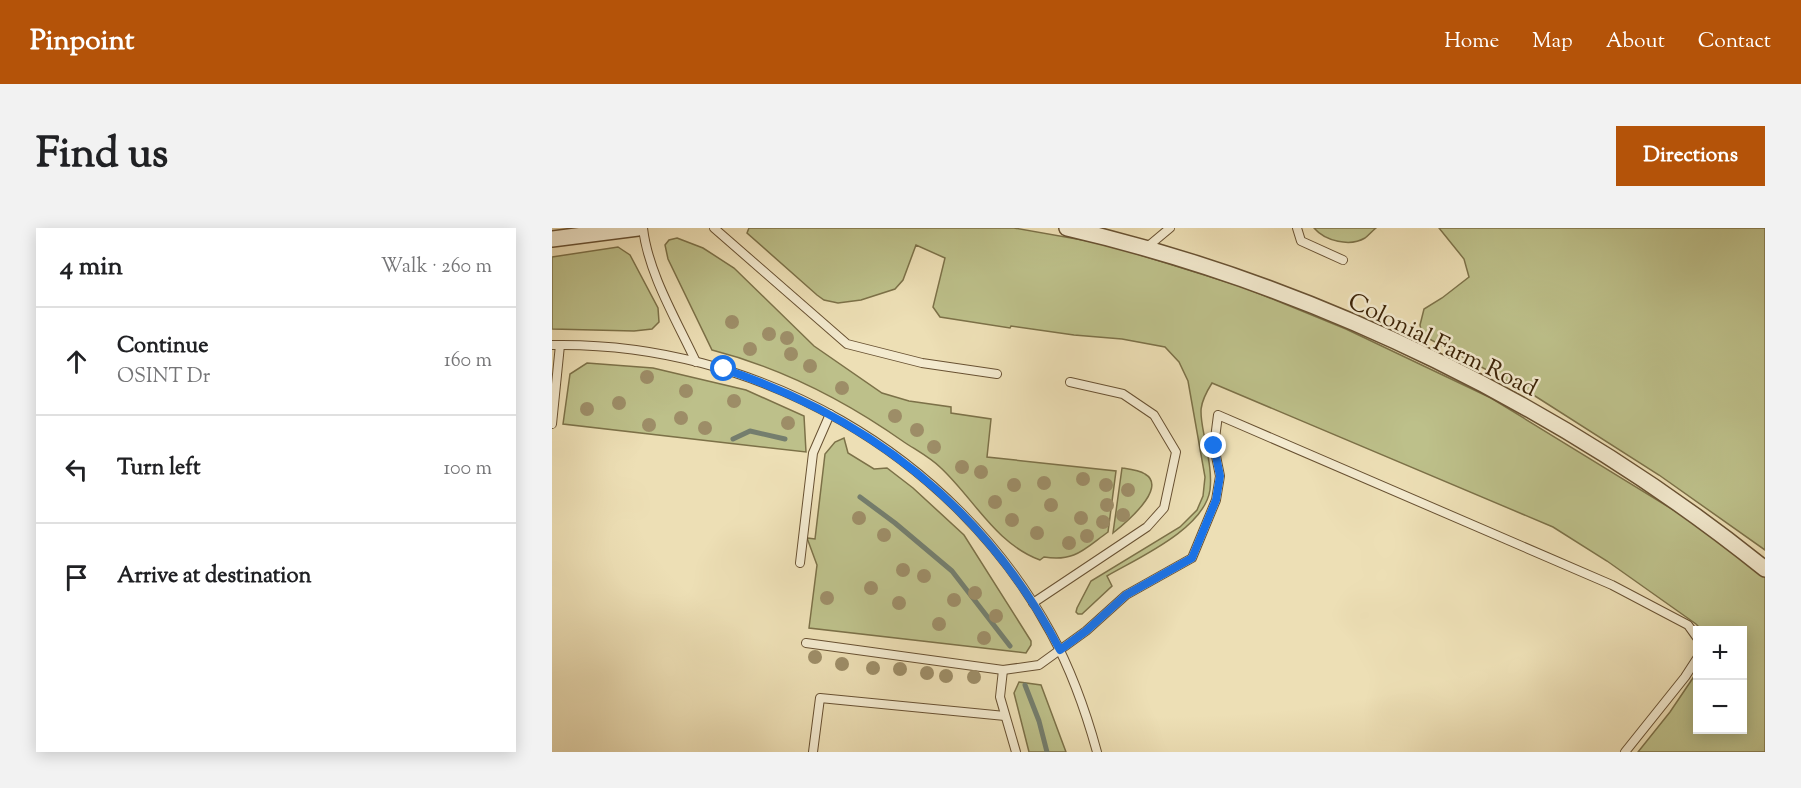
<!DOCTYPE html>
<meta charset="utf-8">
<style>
:root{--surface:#fff;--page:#f2f2f2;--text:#202124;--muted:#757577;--line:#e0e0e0;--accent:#b45309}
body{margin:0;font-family:"Sorts Mill Goudy",serif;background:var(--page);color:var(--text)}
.controls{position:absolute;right:18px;bottom:18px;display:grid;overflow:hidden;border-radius:0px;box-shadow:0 3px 15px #0003}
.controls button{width:54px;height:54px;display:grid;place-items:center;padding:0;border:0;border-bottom:2px solid var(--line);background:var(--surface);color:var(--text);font:30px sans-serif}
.stop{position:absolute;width:18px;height:18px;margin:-14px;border:4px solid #1a73e8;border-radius:50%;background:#fff}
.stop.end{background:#1a73e8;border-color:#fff;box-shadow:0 2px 6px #0008}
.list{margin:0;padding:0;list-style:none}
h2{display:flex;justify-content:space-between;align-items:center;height:78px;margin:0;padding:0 24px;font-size:26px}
h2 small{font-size:20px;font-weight:400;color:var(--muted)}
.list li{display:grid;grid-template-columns:39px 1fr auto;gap:18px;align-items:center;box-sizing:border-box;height:108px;padding:0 24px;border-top:2px solid var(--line)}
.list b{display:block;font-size:22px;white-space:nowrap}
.list p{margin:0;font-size:20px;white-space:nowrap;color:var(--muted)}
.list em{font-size:20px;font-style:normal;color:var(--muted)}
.icon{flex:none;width:33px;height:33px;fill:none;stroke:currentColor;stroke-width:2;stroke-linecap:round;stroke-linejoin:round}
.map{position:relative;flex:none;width:1213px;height:524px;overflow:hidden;border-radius:0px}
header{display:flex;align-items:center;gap:36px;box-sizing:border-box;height:84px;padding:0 30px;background:var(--accent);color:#fff}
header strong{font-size:28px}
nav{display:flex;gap:33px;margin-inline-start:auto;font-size:21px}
.intro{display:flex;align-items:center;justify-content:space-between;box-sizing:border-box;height:144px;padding:0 36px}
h1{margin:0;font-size:42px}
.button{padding:15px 27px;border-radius:0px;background:var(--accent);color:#fff;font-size:21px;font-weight:700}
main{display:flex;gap:36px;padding:0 36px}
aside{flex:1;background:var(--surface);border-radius:0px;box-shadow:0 3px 15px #0003}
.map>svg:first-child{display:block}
.green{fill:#bdc08a;stroke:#7c7148;stroke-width:1.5}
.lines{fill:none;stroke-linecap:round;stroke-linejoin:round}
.stream{stroke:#747e6e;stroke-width:5}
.service-casing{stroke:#685132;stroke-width:10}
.minor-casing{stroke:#685132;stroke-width:18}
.service{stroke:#f3eacf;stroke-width:8}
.minor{stroke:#f3eacf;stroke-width:15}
.tree{fill:#9d8d67}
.route{stroke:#1a73e8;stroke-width:8}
.labels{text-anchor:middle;stroke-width:5;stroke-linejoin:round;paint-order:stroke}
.street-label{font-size:24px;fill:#3b2206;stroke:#f3eacf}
</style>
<header>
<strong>Pinpoint</strong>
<nav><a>Home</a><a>Map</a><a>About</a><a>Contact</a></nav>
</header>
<div class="intro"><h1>Find us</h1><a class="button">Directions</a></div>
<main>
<aside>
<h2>4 min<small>Walk · 260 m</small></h2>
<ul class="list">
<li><svg class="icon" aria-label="ahead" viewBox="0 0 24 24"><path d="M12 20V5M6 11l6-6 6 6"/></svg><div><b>Continue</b><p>OSINT Dr</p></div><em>160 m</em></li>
<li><svg class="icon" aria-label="left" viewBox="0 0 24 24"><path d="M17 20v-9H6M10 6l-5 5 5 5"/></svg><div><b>Turn left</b></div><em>100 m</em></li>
<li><svg class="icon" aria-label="arrive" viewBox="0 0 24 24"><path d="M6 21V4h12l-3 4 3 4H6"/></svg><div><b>Arrive at destination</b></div></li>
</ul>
</aside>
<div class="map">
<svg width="1213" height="524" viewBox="0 0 1213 524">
<rect width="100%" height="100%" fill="#eddfb5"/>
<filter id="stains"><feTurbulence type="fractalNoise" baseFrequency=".00333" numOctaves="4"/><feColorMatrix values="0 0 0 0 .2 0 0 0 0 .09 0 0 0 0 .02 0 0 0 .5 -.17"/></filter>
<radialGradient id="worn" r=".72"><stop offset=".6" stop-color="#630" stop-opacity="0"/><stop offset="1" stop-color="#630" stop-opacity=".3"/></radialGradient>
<g class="green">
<path d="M197,0H462L553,16L691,59L794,101L939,170L1141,294L1213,349V524H1086L1118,484L1145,444L1146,502H1190V403L1150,402L1144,396L1055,333L1001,299L660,155C645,179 648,185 653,212C656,228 660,245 658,262C652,301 586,330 555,348L560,358L530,386H526L524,384L525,380L539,353L628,299L645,282L651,268L653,249L636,153L627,134L613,119L570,111L522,107L459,98L458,100L388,89L381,79L393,30L364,17L351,52L343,61L309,72L286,75L272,72L265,67L195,5Z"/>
<path d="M762,0H824C820,3 817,7 813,10C798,19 773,13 762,0Z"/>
<polygon points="887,0 1213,0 1213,322 1107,247 983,168 870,107 868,97 872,81 890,70 917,49 912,31"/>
<path d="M125,10L151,20L182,40L262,118L330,165L357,173L399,179V185L439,191L435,229L564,243L556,304C532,321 523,334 492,329L488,332C444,316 422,271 389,240C379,230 364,222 352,214C294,173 230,140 160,122L116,31L113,17L117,12Z"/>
<polygon points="66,19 78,27 106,80 107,94 100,101 82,103 0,101 0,29"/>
<polygon points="35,135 101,140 194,162 252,188 254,224 11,196 18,146"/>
<polygon points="292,210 296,225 322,241 335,240 361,260 412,307 479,413 479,417 474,425 257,400 265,337 255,310 263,311 273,226 283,214"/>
<path d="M570,240C577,241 587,242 593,246C617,260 571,297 561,305Z"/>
<polygon points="467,454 489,457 514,524 477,524 462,465"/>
</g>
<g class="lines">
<g class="stream">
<polyline points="181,211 198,203 233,211"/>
<polyline points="308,269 343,295 400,343 458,418"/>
<polyline points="473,457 487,493 495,524"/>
</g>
<g class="service-casing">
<g id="service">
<path d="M91,0C96,45 125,93 144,134"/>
<polyline points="162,0 295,116 370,135 445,146"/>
<polyline points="745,0 749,13 791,32"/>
<polyline points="594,20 618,0"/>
<path d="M0,117C203,113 402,226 499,405C519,442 534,484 545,524"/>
<polyline points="0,196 8,117"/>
<polyline points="248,335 261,225 278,186"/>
<polyline points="481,375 595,299 612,280 624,224 602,187 571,166 518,154"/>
<polyline points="254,415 451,442 487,437 534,403 574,367 640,330 664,272 668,248 662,218 666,187 1060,357 1136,397 1146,411"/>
<polyline points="451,442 448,469 464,524"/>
<polyline points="261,524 268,470 453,488"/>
<polyline points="1073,524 1133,449 1146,429"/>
</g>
</g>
<g class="minor-casing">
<g id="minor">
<path d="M515,0C766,58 1013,180 1213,341"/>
<polyline points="0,11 86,0"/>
</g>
</g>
<use href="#service" class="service"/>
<use href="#minor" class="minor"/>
</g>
<g class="tree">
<circle cx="180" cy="94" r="7"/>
<circle cx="217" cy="106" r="7"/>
<circle cx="235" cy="110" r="7"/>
<circle cx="198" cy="121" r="7"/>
<circle cx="239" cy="126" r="7"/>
<circle cx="258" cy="138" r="7"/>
<circle cx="95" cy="149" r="7"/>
<circle cx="290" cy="160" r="7"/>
<circle cx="134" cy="163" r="7"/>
<circle cx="182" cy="173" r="7"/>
<circle cx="67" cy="175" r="7"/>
<circle cx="35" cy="181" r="7"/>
<circle cx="343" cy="188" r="7"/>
<circle cx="129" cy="190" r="7"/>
<circle cx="236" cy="195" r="7"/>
<circle cx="97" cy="197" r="7"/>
<circle cx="153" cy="200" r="7"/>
<circle cx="365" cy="202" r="7"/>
<circle cx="382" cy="219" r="7"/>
<circle cx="410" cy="239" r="7"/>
<circle cx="429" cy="244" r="7"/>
<circle cx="531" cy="251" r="7"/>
<circle cx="492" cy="255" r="7"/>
<circle cx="462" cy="257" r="7"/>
<circle cx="554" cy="257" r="7"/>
<circle cx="576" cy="262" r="7"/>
<circle cx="443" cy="274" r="7"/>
<circle cx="499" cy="277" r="7"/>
<circle cx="555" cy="277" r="7"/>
<circle cx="571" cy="287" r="7"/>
<circle cx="307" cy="290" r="7"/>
<circle cx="529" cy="290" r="7"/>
<circle cx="460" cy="292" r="7"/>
<circle cx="551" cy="294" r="7"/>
<circle cx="485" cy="305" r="7"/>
<circle cx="332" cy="307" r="7"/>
<circle cx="535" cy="308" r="7"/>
<circle cx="517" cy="315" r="7"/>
<circle cx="351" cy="342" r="7"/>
<circle cx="372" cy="348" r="7"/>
<circle cx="319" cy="360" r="7"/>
<circle cx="423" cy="365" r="7"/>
<circle cx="275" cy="370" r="7"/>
<circle cx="402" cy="372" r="7"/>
<circle cx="347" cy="375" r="7"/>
<circle cx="444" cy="388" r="7"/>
<circle cx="387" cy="396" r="7"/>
<circle cx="432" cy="410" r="7"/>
<circle cx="263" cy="429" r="7"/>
<circle cx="290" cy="436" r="7"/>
<circle cx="321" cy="440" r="7"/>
<circle cx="348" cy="441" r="7"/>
<circle cx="375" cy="445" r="7"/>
<circle cx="394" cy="448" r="7"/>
<circle cx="422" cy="449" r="7"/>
</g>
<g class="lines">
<path class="route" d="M172,141C321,191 435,282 508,422L534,403L574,367L640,330L664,272L668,248L662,218"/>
</g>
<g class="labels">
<g class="street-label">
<text transform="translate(891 116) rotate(26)" y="8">Colonial Farm Road</text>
</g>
</g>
<rect width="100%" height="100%" filter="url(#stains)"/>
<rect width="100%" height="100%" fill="url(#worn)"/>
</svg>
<div class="controls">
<button>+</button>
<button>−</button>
</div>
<div class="stop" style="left:172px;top:141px"></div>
<div class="stop end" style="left:662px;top:218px"></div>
</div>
</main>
